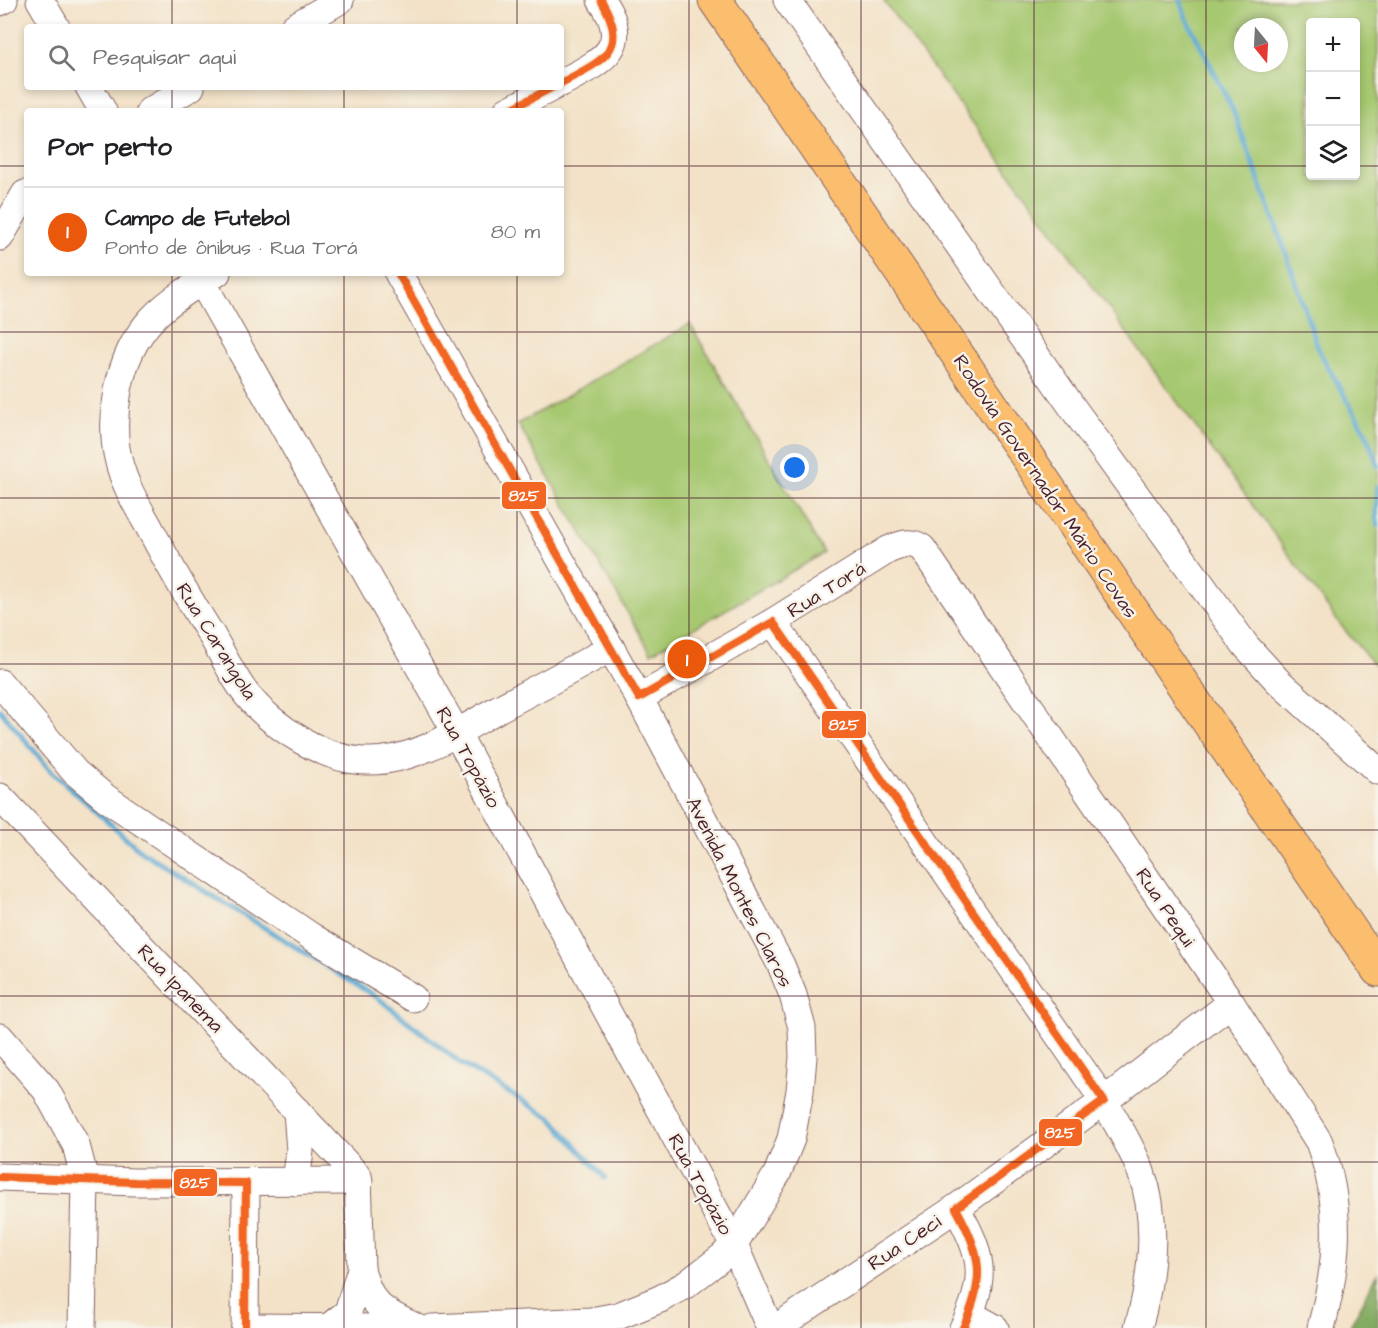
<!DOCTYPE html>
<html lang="pt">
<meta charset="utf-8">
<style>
:root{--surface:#fff;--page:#f2f2f2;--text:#202124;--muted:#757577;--line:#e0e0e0;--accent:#ea580c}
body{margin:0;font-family:"Architects Daughter",sans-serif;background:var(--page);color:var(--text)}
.controls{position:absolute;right:18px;top:18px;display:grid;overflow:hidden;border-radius:6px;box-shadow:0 3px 9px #0003}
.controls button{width:54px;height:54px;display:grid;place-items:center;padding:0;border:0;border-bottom:2px solid var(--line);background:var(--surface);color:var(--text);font:30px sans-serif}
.compass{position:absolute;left:1234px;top:18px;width:54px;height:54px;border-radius:50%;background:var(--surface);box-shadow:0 3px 9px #0003;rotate:162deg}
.you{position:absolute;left:795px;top:468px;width:21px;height:21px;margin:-15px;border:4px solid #fff;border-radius:50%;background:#1a73e8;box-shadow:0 0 0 9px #1a73e833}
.badge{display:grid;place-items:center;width:39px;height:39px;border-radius:50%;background:var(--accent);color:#fff;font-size:20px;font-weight:700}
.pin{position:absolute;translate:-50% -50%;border:3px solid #fff;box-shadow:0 2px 6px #0006}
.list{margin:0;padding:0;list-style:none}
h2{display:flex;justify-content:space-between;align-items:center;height:78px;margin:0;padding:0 24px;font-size:26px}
h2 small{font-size:20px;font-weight:400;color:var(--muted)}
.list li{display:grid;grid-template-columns:39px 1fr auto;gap:18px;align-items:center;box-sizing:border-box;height:90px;padding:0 24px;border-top:2px solid var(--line)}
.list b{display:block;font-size:22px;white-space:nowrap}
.list p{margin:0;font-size:20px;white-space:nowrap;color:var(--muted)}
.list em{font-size:20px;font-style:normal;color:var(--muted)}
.icon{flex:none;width:33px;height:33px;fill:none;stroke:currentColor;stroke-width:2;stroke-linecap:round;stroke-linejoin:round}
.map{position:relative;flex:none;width:1378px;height:1328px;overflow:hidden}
.search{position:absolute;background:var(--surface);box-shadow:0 3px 9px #0003;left:24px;top:24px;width:540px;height:66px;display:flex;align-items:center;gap:15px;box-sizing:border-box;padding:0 21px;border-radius:6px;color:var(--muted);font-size:22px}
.panel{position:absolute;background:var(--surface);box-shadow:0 3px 9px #0003;left:24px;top:108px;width:540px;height:168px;border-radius:6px}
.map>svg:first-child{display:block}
.green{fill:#a6c870;stroke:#78744e;stroke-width:1.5;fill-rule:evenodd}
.forest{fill:#84ac62;stroke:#676646;stroke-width:1.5}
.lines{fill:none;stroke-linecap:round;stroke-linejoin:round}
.stream{stroke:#58a7d2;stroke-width:5}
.minor-casing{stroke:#856362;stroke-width:29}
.major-casing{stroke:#856362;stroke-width:35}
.minor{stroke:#fff;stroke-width:27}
.major{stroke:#fbbd6e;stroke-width:33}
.bus-1-casing{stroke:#f7f3e8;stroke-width:12}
.bus-1{stroke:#f26522;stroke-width:8}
.grid{fill:none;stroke:#4a1f2b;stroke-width:1.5;stroke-opacity:0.55}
.labels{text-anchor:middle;stroke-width:5;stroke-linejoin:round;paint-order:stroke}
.street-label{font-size:20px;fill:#4a1f2b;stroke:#f7f3e8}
.line-badge{stroke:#f7f3e8;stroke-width:2}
.badge-label{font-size:16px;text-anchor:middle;font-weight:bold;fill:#fff}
</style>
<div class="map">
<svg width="1378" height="1328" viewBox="0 0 1378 1328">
<rect width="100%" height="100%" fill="#f7f3e8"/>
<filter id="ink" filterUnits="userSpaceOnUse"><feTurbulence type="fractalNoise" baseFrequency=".0167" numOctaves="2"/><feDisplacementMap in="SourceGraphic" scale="12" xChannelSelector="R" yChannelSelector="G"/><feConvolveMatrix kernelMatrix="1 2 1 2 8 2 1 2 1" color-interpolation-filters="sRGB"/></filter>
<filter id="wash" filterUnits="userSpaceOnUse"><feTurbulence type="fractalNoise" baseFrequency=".008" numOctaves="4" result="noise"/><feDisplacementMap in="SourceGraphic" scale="24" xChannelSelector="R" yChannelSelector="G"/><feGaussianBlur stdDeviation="1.35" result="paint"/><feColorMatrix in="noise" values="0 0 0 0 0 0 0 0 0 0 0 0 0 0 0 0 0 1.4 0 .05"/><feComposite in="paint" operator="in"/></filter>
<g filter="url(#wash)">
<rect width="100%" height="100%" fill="#f3e2c7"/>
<g class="green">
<path d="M883,0H1378V670L1339,623ZM1310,22H1356V176H1310ZM1243,27H1279V63H1243Z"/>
<polygon points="690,324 824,553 651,653 518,424"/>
</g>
<polygon class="forest" points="1378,1273 1378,1328 1349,1328"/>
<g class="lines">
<g class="stream">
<polyline points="1180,0 1185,15 1233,110 1286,253 1319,351 1367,435 1378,466"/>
<polyline points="1378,486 1376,514 1378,525"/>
<polyline points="0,710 50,770 142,852 378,998 463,1065 551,1118 605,1178"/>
</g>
</g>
</g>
<g filter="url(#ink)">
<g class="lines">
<g class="minor-casing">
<g id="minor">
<polyline points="40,0 56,27"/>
<polyline points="787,0 1075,411 1246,646 1278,681 1378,771"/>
<polyline points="0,2 4,0"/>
<polyline points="294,27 340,0"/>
<path d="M561,83C600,62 635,48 601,0"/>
<polyline points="89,87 103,111"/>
<polyline points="150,111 191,87"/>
<polyline points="507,111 553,87"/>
<polyline points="0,237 25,194"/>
<polyline points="197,273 456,732 734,1245 770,1328"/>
<path d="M217,273C164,302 130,327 118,390C114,411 113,438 118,458C123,482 136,504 148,525C168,563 189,600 212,636C223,655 233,677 247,695C274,728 325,761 368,761C415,762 459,731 498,709C536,689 574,669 611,648"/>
<polyline points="398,273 639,698 781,965 793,995 802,1028 803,1057 800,1091 791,1139 777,1174 734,1245 722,1257 687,1284 660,1299 618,1316 591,1321 432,1328"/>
<path d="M773,622L1104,1101C1117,1124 1132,1147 1141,1172C1159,1220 1152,1279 1138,1328"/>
<polyline points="0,683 75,772 106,798 312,937 413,998"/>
<path d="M639,698L773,622L888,550C900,545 910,540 922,548L1231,1003L1319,1142C1343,1206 1338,1264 1321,1328"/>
<polyline points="0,797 358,1176 361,1269 348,1312 329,1327"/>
<polyline points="0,1037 46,1090 76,1145 85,1180 82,1328"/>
<polyline points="0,1177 135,1182 359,1181"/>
<polyline points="296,1182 300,1151 297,1111"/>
<path d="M956,1208C983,1254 988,1279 963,1328"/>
<path d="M361,1269C371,1308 383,1311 417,1328"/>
<polyline points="970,1314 995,1328"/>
<polyline points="245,1327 376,1328"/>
<polyline points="245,1328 246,1183"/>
<polyline points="776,1328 956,1208 1104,1101 1231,1003"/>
</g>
</g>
<g class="major-casing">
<polyline id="major" points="715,0 1378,970"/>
</g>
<use href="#minor" class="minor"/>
<use href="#major" class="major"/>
<g class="bus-1-casing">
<g id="bus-1">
<path d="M561,83C603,60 631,51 601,0"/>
<polyline points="507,111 553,87"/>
<path d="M398,273L639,698L773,622L1104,1101L956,1208C982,1256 986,1278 963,1328"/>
<polyline points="0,1177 135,1182 246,1183 245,1328"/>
</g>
</g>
<use href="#bus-1" class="bus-1"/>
</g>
</g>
<path class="grid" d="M172,0V27M344,0V27M517,0V27M689,0V1328M861,0V1328M1034,0V1328M1206,0V1328M172,87V111M344,87V111M517,87V111M0,166H27M561,166H1310M1356,166H1378M172,273V1328M344,273V1328M517,273V1328M0,332H1378M0,498H1378M0,664H1378M0,830H1378M0,996H1378M0,1162H1378"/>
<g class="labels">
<g class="street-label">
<text transform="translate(1046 486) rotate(56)" y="7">Rodovia Governador Mário Covas</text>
<text transform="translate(826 589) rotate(-32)" y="7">Rua Torá</text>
<text transform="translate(217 641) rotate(58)" y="7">Rua Carangola</text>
<text transform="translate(469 757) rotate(61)" y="7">Rua Topázio</text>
<text transform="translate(740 892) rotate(63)" y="7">Avenida Montes Claros</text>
<text transform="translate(1166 907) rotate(56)" y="7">Rua Pequi</text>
<text transform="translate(181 988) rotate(46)" y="7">Rua Ipanema</text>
<text transform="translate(701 1184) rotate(61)" y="7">Rua Topázio</text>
<text transform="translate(904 1242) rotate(-34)" y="7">Rua Ceci</text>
</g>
</g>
<g class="line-badge">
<rect x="501" y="481" width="46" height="29" rx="6" fill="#f26522"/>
<rect x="821" y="710" width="46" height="29" rx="6" fill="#f26522"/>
<rect x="1038" y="1118" width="45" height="29" rx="6" fill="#f26522"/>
<rect x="173" y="1168" width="45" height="29" rx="6" fill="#f26522"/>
</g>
<g class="badge-label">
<text x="524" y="501">825</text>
<text x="844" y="730">825</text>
<text x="1060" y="1138">825</text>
<text x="195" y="1188">825</text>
</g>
</svg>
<div class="controls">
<button>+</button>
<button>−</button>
<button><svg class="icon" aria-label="layers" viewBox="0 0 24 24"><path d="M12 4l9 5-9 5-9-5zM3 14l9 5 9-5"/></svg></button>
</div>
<svg class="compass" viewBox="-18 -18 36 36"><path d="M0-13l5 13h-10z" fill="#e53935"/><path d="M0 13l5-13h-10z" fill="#757577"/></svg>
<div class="you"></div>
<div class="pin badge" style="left:687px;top:659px">1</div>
<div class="search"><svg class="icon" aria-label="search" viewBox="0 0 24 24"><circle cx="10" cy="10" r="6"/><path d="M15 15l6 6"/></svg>Pesquisar aqui</div>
<section class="panel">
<h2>Por perto<small></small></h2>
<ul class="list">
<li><span class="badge">1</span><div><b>Campo de Futebol</b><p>Ponto de ônibus · Rua Torá</p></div><em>80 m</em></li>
</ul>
</section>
</div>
